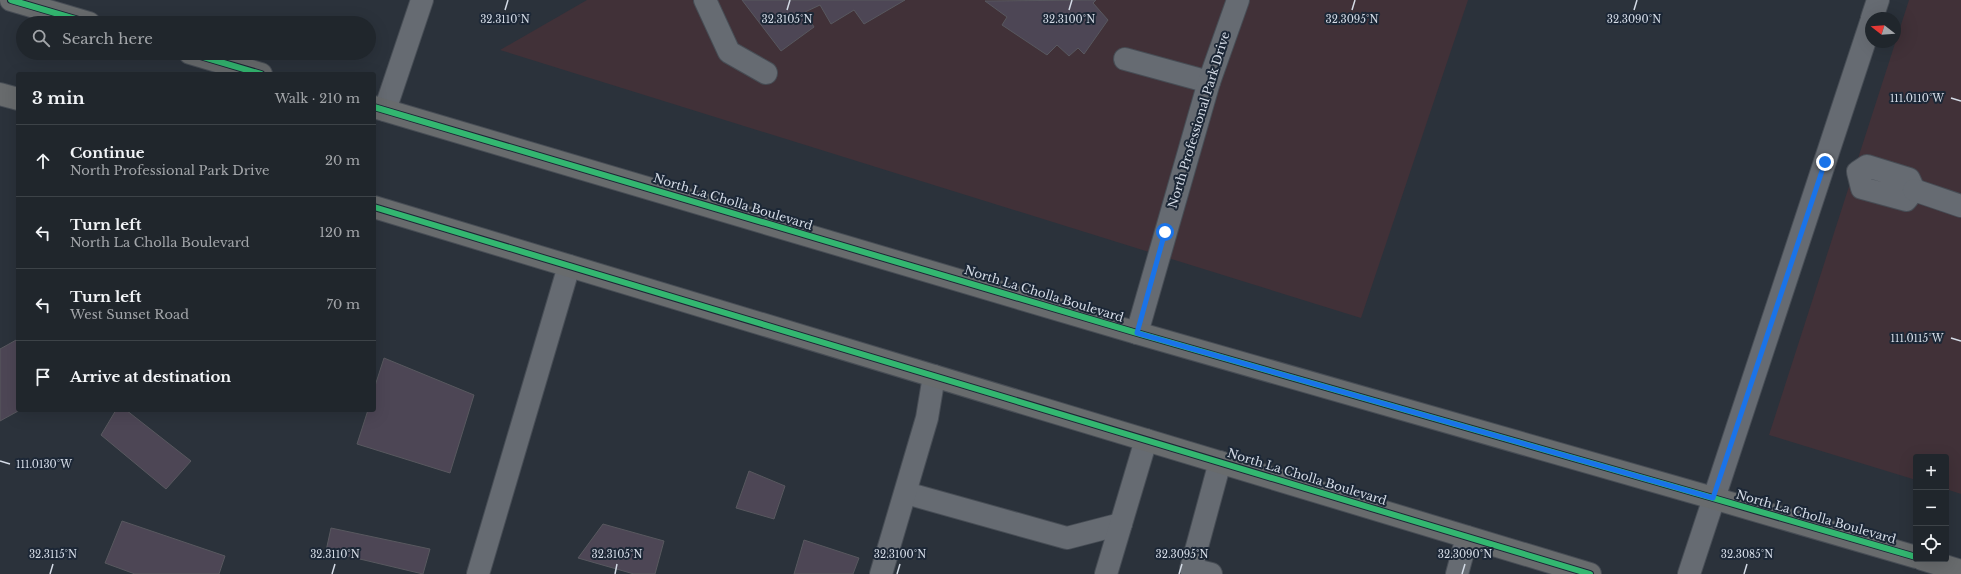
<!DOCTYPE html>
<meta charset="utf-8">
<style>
:root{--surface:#20262c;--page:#2d3238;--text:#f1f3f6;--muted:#a2a5a9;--line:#3d4348}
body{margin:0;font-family:"Libre Baskerville",serif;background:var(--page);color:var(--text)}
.controls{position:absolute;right:12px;bottom:12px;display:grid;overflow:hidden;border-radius:4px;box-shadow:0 4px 16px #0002}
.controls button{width:36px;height:36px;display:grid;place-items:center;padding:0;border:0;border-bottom:1px solid var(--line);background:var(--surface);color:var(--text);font:20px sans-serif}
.compass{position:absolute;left:1865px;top:12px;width:36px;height:36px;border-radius:50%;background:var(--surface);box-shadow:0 4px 16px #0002;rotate:287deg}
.stop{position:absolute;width:12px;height:12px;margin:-9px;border:3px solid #1a73e8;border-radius:50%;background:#fff}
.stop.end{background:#1a73e8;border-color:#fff;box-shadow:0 1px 4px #0008}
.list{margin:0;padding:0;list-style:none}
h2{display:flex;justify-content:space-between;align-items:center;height:52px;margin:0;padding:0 16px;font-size:17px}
h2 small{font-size:13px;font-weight:400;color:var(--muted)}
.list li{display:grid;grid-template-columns:26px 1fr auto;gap:12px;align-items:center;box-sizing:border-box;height:72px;padding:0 16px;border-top:1px solid var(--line)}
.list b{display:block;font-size:15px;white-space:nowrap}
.list p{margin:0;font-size:13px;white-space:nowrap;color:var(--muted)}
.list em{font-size:13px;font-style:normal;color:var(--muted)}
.icon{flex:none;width:22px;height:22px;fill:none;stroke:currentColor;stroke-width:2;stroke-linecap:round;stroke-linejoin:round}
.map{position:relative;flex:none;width:1961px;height:574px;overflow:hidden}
.search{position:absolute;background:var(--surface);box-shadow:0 4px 16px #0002;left:16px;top:16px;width:360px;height:44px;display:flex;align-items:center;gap:10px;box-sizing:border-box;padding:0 14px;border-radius:22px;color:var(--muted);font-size:15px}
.panel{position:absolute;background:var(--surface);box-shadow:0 4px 16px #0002;left:16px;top:72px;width:360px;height:340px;border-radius:4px}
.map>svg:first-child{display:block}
.commercial{fill:#413138}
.building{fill:#4d4655;stroke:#58585f}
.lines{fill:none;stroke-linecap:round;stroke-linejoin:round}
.minor-casing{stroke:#474d55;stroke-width:24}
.major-casing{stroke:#474d55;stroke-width:24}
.minor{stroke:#666b72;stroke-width:22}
.major{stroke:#686b6d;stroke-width:22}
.cycleway-casing{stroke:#1c2736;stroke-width:8}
.cycleway{stroke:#33b770;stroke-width:6}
.route{stroke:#1a73e8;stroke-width:5}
.ticks{fill:none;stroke:#d4dbe6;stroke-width:1.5}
.labels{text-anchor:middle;stroke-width:4;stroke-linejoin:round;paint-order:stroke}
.street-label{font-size:12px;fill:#d4dbe6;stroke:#1c2736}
.ticks-label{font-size:10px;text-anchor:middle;fill:#d4dbe6;stroke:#1c2736;stroke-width:4;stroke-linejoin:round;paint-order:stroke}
</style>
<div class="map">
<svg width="1961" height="574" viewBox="0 0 1961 574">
<rect width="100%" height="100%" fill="#2b323b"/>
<g class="commercial">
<polygon points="587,0 1468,0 1361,318 500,50"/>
<polygon points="1909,0 1961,0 1961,494 1946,489 1946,457 1916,457 1916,480 1769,435"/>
</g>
<g class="building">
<polygon points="742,0 905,0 864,24 854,10 831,24 820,5 805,12 814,27 781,51"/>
<polygon points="1096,0 1093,3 1108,20 1084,54 1078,48 1069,56 1057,45 1047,55 1002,25 1007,17 985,1"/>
<polygon points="18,339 18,410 20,410 0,421 0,349"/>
<polygon points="384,358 474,395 450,473 357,444 368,410 374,410 374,389"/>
<polygon points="116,410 126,410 191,461 166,489 101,435"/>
<polygon points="749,471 785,486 774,519 736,508"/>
<polygon points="122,521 225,556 219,574 135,574 105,563"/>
<polygon points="603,524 664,541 655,574 634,574 578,558"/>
<polygon points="331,528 430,549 423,574 326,551"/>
<polygon points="804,540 859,558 853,574 794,574"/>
</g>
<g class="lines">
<g class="minor-casing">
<g id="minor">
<polyline points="705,0 729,52 766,73"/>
<polyline points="1872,18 1878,0"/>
<polyline points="1125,59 1209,82"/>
<polyline points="385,110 422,0"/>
<polygon points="1867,166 1909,179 1914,190 1906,200 1862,188 1858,172"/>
<polyline points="1914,190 1961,206"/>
<polyline points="1137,333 1209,82 1238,0"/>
<polyline points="906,493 1067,538 1121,524"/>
<polyline points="478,574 569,266"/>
<polyline points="881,574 927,418 934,376"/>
<polyline points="1106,574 1146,440"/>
<polyline points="1211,574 1191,569 1220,462"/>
<polyline points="1457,574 1467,537"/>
<polyline points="1689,574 1871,22"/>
</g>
</g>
<g class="major-casing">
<g id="major">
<polyline points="11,0 89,23"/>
<polyline points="190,53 261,74"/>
<polyline points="0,94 18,99"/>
<polyline points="374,107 1137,333 1713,498 1916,557"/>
<polyline points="374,207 1590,574"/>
<polyline points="1922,559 1961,571"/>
</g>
</g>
<use href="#minor" class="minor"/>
<use href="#major" class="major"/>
<g class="cycleway-casing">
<g id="cycleway">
<polyline points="11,0 89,23"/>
<polyline points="190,53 261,74"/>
<polyline points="374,107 1137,333 1713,498 1916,557"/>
<polyline points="374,207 1590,574"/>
</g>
</g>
<use href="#cycleway" class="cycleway"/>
</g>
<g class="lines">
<polyline class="route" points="1165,232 1137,333 1713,498 1825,162"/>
</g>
<path class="ticks" d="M505,10L508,0M787,10L790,0M1069,10L1072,0M1352,10L1355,0M1634,10L1637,0M1951,98L1961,101M1951,338L1961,341M0,461L10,464M50,574L53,564M332,574L335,564M615,574L617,564M897,574L900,564M1179,574L1182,564M1462,574L1465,564M1744,574L1747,564"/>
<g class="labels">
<g class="street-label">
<text transform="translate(1199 120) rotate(-73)" y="4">North Professional Park Drive</text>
<text transform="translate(733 202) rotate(17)" y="4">North La Cholla Boulevard</text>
<text transform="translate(1044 294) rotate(17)" y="4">North La Cholla Boulevard</text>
<text transform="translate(1307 477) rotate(17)" y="4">North La Cholla Boulevard</text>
<text transform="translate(1816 517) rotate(16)" y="4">North La Cholla Boulevard</text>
</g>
</g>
<g class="ticks-label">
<text x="505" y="23">32.3110°N</text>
<text x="787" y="23">32.3105°N</text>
<text x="1069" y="23">32.3100°N</text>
<text x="1352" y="23">32.3095°N</text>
<text x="1634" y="23">32.3090°N</text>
<text x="1917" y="102">111.0110°W</text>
<text x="1917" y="342">111.0115°W</text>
<text x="44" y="468">111.0130°W</text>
<text x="53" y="558">32.3115°N</text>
<text x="335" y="558">32.3110°N</text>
<text x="617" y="558">32.3105°N</text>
<text x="900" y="558">32.3100°N</text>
<text x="1182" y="558">32.3095°N</text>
<text x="1465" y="558">32.3090°N</text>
<text x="1747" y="558">32.3085°N</text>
</g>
</svg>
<div class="controls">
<button>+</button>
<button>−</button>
<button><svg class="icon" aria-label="locate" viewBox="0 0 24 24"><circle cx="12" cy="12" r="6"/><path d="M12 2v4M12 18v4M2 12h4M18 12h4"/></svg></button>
</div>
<svg class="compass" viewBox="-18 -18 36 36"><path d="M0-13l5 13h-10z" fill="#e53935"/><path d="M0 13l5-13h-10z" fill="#a2a5a9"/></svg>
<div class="stop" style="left:1165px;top:232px"></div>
<div class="stop end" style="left:1825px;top:162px"></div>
<div class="search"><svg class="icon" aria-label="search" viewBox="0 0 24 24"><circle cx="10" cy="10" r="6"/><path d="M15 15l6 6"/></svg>Search here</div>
<section class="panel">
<h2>3 min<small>Walk · 210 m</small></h2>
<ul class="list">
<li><svg class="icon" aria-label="ahead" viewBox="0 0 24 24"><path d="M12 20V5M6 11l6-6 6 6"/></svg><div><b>Continue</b><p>North Professional Park Drive</p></div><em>20 m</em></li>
<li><svg class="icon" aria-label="left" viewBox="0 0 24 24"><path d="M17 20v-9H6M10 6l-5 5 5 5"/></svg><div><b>Turn left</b><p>North La Cholla Boulevard</p></div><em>120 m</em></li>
<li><svg class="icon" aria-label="left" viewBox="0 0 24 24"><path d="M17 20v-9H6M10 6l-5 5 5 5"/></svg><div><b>Turn left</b><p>West Sunset Road</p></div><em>70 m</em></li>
<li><svg class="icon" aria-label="arrive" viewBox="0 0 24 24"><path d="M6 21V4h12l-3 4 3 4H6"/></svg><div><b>Arrive at destination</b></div></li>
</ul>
</section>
</div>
